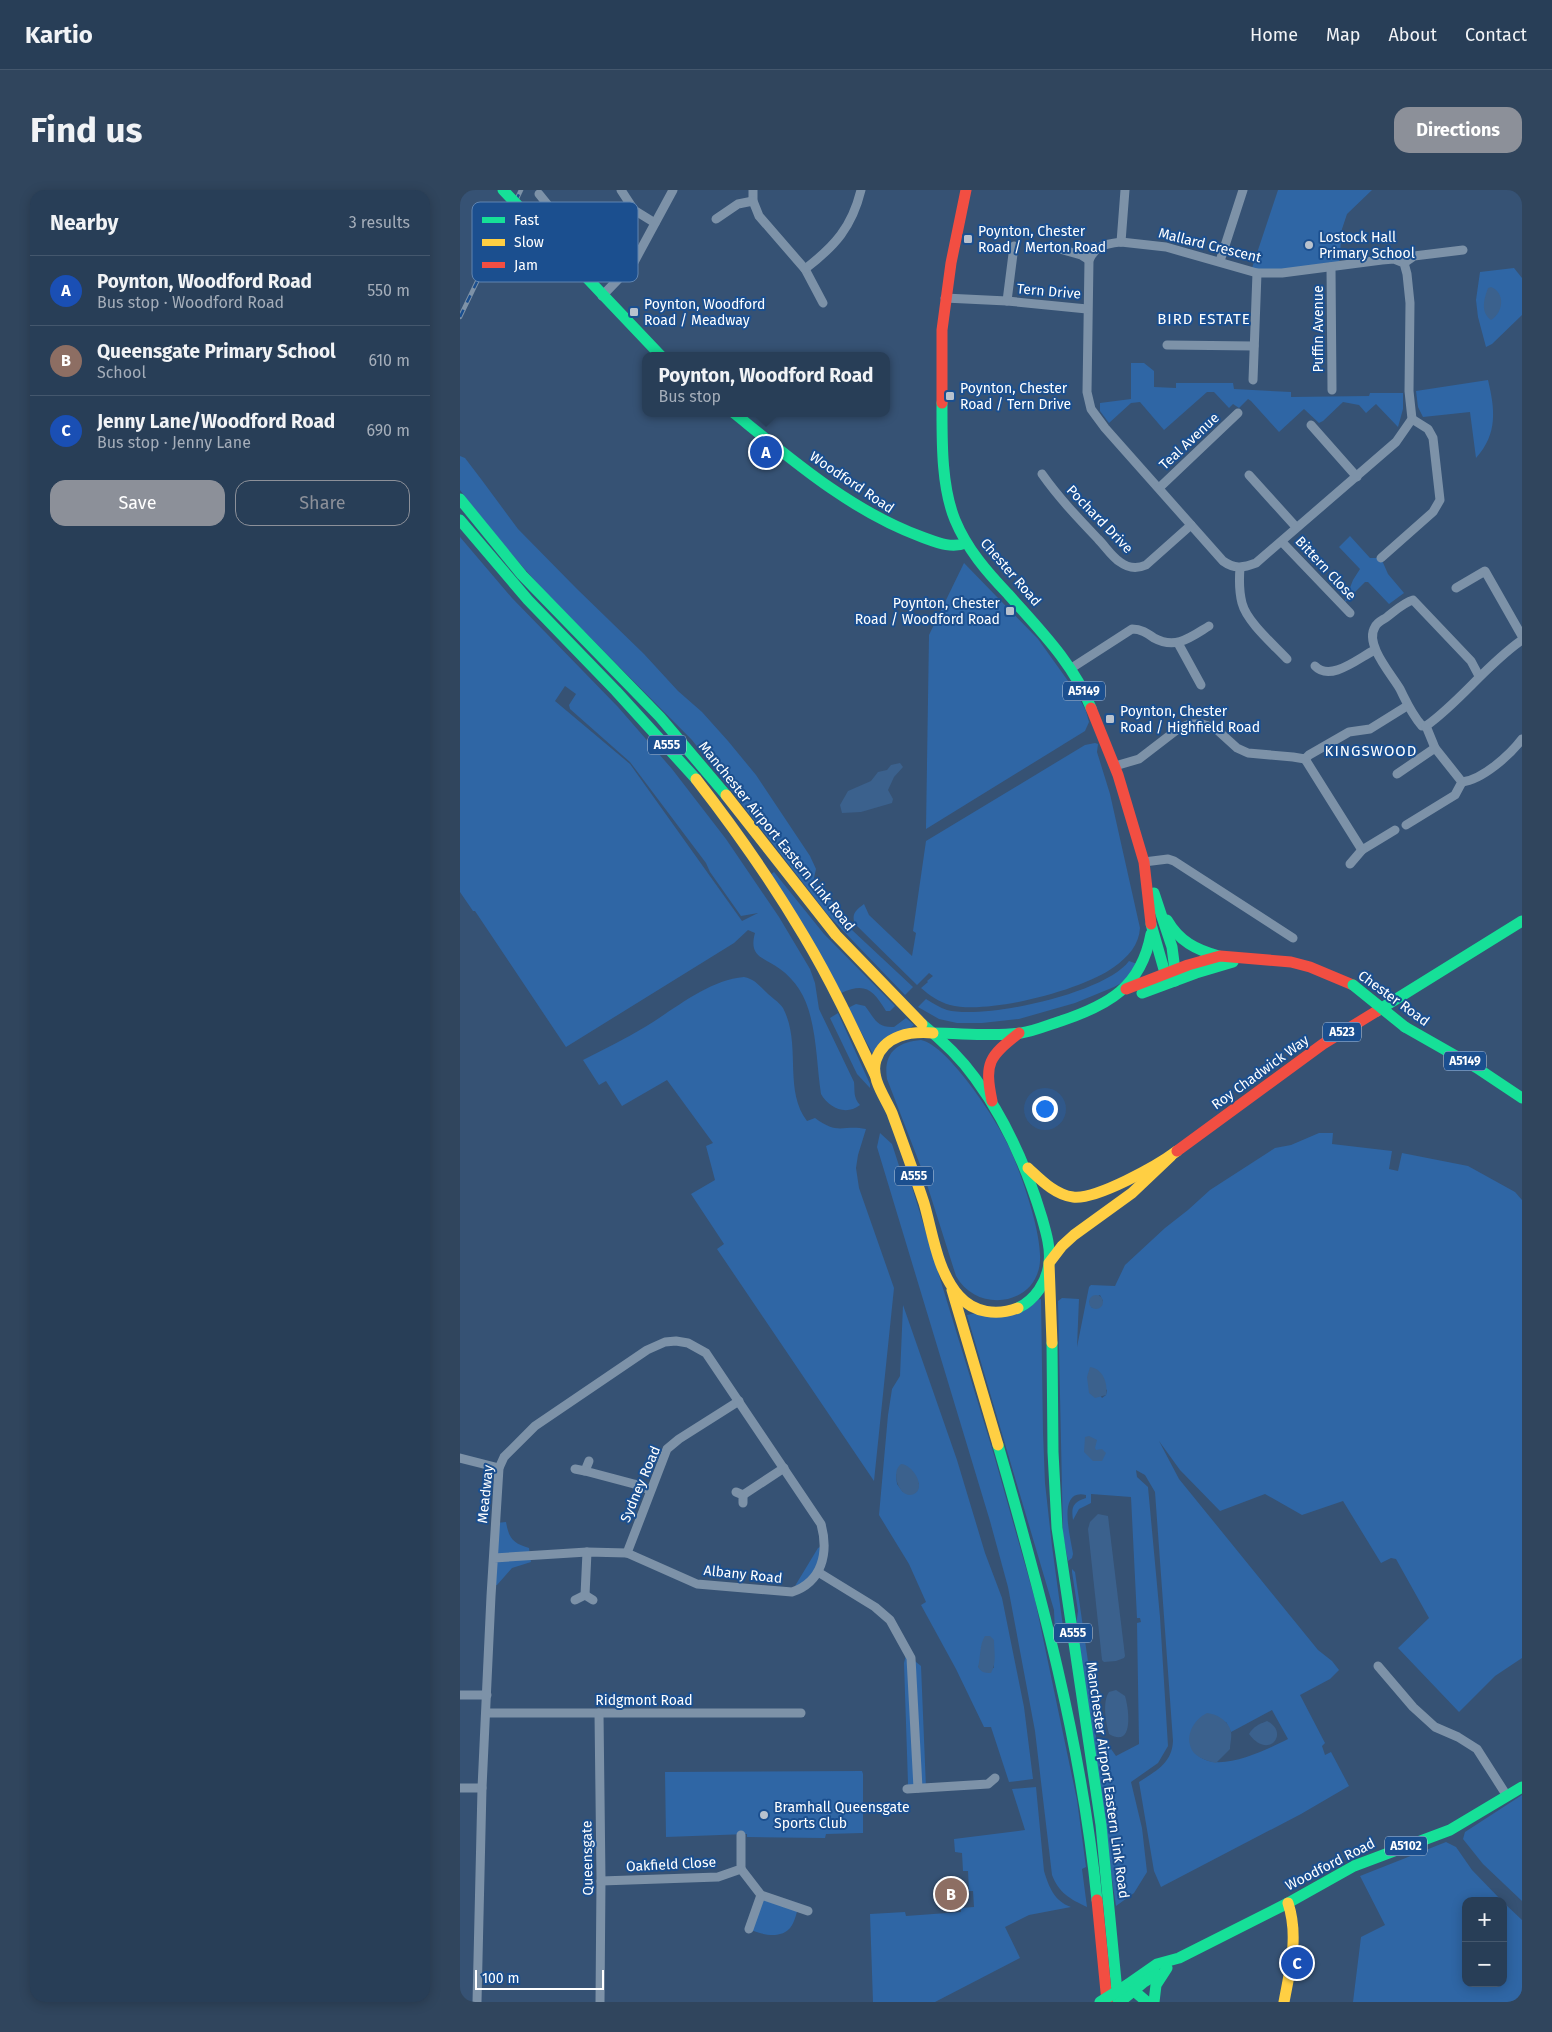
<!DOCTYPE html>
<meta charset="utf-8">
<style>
:root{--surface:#283e57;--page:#30455d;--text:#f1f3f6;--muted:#a5aeba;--line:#44576d;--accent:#8c9099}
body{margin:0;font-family:"Fira Sans",sans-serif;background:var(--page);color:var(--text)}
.controls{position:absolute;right:15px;bottom:15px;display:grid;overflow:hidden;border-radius:10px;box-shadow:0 2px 12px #0003}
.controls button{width:45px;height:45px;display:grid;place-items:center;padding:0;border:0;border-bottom:1px solid var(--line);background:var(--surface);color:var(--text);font:25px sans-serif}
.scale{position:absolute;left:15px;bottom:12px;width:129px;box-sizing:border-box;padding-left:5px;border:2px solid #fff;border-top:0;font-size:14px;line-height:18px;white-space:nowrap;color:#fff;-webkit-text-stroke:4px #1b4f8f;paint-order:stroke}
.you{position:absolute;left:584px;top:918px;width:18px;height:18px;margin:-12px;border:4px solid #fff;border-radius:50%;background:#1a73e8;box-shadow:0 0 0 8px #1a73e833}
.badge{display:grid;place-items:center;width:32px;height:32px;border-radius:50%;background:var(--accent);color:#fff;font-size:16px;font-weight:700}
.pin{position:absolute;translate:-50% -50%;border:2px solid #fff;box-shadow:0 1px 5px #0006}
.popup{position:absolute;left:182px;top:162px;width:248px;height:65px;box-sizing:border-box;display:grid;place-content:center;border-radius:10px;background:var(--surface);filter:drop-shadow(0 1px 4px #0005);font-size:16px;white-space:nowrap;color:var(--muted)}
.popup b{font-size:19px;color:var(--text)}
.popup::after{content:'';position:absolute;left:50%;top:100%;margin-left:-10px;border:10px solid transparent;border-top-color:var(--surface)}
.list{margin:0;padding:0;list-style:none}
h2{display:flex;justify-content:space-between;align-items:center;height:65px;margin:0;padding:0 20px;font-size:21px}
h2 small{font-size:16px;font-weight:400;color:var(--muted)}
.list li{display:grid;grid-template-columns:32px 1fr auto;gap:15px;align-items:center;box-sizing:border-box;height:70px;padding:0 20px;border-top:1px solid var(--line)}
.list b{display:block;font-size:19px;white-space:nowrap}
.list p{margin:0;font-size:16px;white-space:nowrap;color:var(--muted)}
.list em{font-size:16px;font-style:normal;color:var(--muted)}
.actions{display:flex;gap:10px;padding:15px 20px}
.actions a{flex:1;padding:11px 0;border:1px solid var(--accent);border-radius:15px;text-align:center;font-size:18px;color:var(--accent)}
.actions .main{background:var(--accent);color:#fff}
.map{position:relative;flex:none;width:1062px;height:1812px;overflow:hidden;border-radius:15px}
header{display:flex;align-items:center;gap:30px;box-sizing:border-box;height:70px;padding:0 25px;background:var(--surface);border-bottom:1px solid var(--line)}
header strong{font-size:24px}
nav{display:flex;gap:28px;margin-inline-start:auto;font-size:18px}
.intro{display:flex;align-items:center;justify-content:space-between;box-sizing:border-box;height:120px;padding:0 30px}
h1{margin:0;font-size:35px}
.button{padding:12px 22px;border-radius:15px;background:var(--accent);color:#fff;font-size:18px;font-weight:700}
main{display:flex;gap:30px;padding:0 30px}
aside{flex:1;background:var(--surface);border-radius:15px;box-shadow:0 2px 12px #0003}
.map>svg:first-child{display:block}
.green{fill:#2f66a5;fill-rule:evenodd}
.water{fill:#3b618d}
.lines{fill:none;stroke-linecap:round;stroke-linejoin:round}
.street{stroke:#7d92a8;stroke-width:9}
.fast{stroke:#16e098;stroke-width:11}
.slow{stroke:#ffcf43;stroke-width:11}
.jam{stroke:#f24e42;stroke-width:11}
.rail-casing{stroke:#7e92a7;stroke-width:4.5}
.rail{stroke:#1b4f8f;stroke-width:2.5;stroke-dasharray:8;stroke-linecap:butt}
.fast-bridge{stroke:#16e098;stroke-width:11}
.poi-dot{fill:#b9c2ce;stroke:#1b4f8f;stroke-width:2}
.labels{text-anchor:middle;stroke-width:4;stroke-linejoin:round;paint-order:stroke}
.shield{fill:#1b4f8f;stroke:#bbcadd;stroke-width:1}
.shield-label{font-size:12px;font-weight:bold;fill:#fff}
.poi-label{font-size:14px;fill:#fff;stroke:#1b4f8f;text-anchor:start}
.street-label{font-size:14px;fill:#fff;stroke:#1b4f8f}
.neighbourhood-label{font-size:15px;letter-spacing:1px;fill:#fff;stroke:#1b4f8f}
.key{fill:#1b4f8f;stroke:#5f84b1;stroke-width:1}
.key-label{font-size:14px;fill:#fff}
</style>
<header>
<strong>Kartio</strong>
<nav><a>Home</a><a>Map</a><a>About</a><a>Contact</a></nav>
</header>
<div class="intro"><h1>Find us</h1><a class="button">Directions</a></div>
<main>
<aside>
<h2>Nearby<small>3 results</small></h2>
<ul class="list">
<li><span class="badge" style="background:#1a4fb4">A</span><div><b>Poynton, Woodford Road</b><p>Bus stop · Woodford Road</p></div><em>550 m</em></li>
<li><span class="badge" style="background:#8d6e63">B</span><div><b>Queensgate Primary School</b><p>School</p></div><em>610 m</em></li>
<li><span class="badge" style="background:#1a4fb4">C</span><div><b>Jenny Lane/Woodford Road</b><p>Bus stop · Jenny Lane</p></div><em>690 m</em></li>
</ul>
<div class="actions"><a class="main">Save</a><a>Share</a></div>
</aside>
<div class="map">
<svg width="1062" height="1812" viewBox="0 0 1062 1812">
<rect width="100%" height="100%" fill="#365274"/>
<g class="green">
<polygon points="818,0 912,0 887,24 882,39 879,76 791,81"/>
<polygon points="1054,78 1062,88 1062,125 1032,154 1026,157 1018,127 1016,110 1020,82"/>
<polygon points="671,173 684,173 694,181 694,197 716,198 716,193 773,193 774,199 831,202 831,207 909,206 910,203 943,203 943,219 938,237 916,214 906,223 899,215 883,212 863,231 859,233 844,219 819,242 791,211 788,209 779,218 773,214 769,218 754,202 747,202 704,240 680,212 671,213 649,233 640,221 640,213 671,209"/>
<path d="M1028,190C1035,219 1038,244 1016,268L1010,222L963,227L958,217L956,201Z"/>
<polygon points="0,266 5,268 21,289 58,339 116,398 184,464 218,501 242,522 268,551 296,585 350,666 356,679 354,688 361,703 370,708 392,740 453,797 445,805 368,725 232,550 84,401 26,335 0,300"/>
<polygon points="890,346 910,368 921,368 928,384 944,403 929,414 908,392 905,392 884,413 893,390 900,379 879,357"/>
<path d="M0,347L52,408L158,517L212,579L266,649L319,727L350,779L355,793L359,819L394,892C395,902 393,907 400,915C386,926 369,918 361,904C356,872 357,826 339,799C334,791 327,784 320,779C305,767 288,768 295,743L288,740L274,753L106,857L15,721H13L0,702ZM105,496L116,504L109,515L110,519L170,572L246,673L250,682L281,726L298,723L282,731L170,574L95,511Z"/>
<polygon points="504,373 578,449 616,502 626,521 629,532 625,541 466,639 469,445"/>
<path d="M635,553L638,554L637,562L650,604L680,738C679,755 668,767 654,777C623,800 528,825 490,815C479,812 469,805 461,798L468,792L467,791L473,786L469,783L457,795L395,734C391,724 396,720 404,714L409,725L452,766L456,743L453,741L466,651L625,555Z"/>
<path d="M314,682L364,744L435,816L430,821H426C413,800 406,792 381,803L310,685Z"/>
<path d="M669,771L680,775L667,790L654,797L615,813L559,829L522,833H497L479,829L458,817L466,809C473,813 480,818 487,820C525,830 646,803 669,771Z"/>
<path d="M284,787C294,789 299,795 306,802C311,807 319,812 323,818C342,854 323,899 347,931L355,928C379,946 383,934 406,939L398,965L396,978L399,998L434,1098L414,1291L257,1059L264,1054L231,1004L255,990L246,956L253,953L207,890L162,916L146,891L139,895L123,870C144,859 165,849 185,837C215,819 248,790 284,787Z"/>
<path d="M396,814L405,816C414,827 416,838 434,837L446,828L454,835L414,866L388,818Z"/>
<polygon points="378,823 410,894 410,898 397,884 370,828"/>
<path d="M461,850C488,855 538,932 549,957C561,983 582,1043 580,1071C577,1116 517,1124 496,1086L464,985L427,889C423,863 437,852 461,850Z"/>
<path d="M420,943L432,954L442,985L452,997L534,1265L575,1410L617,1610L626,1677L622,1679L627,1717C610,1709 599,1703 592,1685L575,1541L548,1397L530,1331L417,957Z"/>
<path d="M859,943H873L872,954L932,961L929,979L938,981L942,963L1008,976L1055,1002L1062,1010V1468L1035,1486L999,1522L938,1458L969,1428L936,1369L931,1368L921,1373L883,1311L842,1325L805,1304L760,1321L720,1280L699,1251L719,1289L858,1460L872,1471L879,1480L870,1489L840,1505L865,1553L862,1556L865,1565L871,1562L889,1596L841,1624L701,1697L694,1681L679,1592C696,1581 712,1573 713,1551L695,1302L685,1285L676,1280L677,1287L688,1297L700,1427L708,1556L698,1573L671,1592L682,1638L687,1682L674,1703L656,1716L615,1444L618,1421L612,1382V1379L615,1382L631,1492L636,1548L638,1553L643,1552L644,1549L656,1566L679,1554L677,1433L681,1432L680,1428H677L671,1307L631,1304V1313L619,1319L613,1330C611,1317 613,1312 626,1308V1305C596,1298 611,1348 613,1364L612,1368L608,1371L603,1345L598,1111L602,1108L619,1109L617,1157L629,1097L631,1095L655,1096L665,1075L705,1038L728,1020L750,1000L815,958L831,955ZM640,1105L643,1111L632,1118L629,1111ZM627,1187L647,1200L646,1205L642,1208ZM812,1520L828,1549C804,1561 745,1591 731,1555L766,1532L771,1542Z"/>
<polygon points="581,1109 583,1243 585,1293 592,1356 604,1444 595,1444 594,1420 507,1125"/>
<path d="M443,1115L497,1270L525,1363L542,1408L564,1517L573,1589L549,1592L531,1537H524L496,1479L461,1415L466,1412L449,1374L419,1325L428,1225L432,1199L440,1186ZM436,1284L459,1293L458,1299L455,1303L443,1302L437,1294ZM534,1450V1478L518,1477Z"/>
<path d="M46,1332C49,1349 53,1353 69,1358L71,1372L52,1378L37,1395H32L36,1333Z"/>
<polygon points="364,1355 353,1390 335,1396 358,1358"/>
<polygon points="447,1461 451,1468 461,1476 466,1598 447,1599 448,1593 444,1473"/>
<polygon points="402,1581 403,1584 403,1643 366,1644 365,1648 287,1647 287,1644 206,1647 205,1582"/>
<path d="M576,1597L584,1681C589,1697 594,1711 611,1717L569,1725L545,1737L560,1768L475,1812H413L410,1724L445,1722L446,1726L501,1722V1718L514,1717L513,1701H509L508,1681H503L502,1663L495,1662L494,1649L565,1640L552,1599Z"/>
<polygon points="1062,1605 1062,1711 1023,1674 1003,1649 1005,1642"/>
<polygon points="986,1652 996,1657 1012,1680 1042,1711 1006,1711 1006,1793 1043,1793 1043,1712 1062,1730 1062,1812 893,1812 901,1747 925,1735 900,1686"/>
<path d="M301,1705L338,1718C336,1725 334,1735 328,1740C318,1749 299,1744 289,1739Z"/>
</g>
<g class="water">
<path d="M1031,97C1046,103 1043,123 1031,130C1020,122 1024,109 1028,98Z"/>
<polygon points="440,573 443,577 434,587 428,600 433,609 432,613 401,622 382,623 380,615 388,601 411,591 418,582 427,580 431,575"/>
<circle cx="636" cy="1112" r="7"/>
<path d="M630,1177C643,1179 648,1193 646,1205L635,1208L629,1203L627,1187Z"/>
<polygon points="629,1246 637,1250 635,1258 636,1260 642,1259 646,1263 642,1271 633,1271 624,1262 625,1247"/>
<path d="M441,1274C452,1274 467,1297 454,1304C441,1311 429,1283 441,1274Z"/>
<polygon points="638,1324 648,1326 665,1466 664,1468 656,1471 644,1472 642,1470 628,1339 630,1332"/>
<path d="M525,1446H530L534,1450C534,1461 537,1473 531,1483C524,1483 521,1482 518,1477C521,1467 519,1455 525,1446Z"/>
<path d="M656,1500L665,1506C669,1519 674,1559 649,1544C646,1533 642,1512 649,1502Z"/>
<path d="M747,1523C757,1524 769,1531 771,1542C772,1547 770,1554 770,1559L756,1573C748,1571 740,1569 734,1563C723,1548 733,1530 747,1523Z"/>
<path d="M807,1531C830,1542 809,1571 789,1544C793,1537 799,1534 807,1531Z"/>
</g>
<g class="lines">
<g class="street">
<polyline points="161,0 174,20 195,33"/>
<polyline points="293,0 293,11 299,26 345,79 363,113"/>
<polyline points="79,4 130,67 119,81"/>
<polyline points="256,29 278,14 293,11"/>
<path d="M661,52L706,57L797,83H822L922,70L934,69L944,73L947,84L950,113L949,201L952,229L936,252L796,373C783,378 774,379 763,371L645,238L631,219L627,202L629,70C636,55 646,54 661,52Z"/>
<polyline points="661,52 665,0"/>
<polyline points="593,57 621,65 629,70"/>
<polyline points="760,71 783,0"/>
<polyline points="944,73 954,66 1003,60"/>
<polyline points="871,77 872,200"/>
<path d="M345,79C375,56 392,37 401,0"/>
<polyline points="142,106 173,74 213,0"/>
<polyline points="485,108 547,111 627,119"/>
<polyline points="547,111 554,56"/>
<polyline points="707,155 794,156"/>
<polyline points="793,190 797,83"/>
<polyline points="851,235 897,287"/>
<path d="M582,284C599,308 618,328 638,349C645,356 652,367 660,372C668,378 677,379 686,375L731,335"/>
<polyline points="789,285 836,337"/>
<polyline points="699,298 778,223"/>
<polyline points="822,352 890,423"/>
<polyline points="921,368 973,322 980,310 973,248 968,239 952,229"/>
<path d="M780,378C779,390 779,401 782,413C787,432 813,454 827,469"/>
<polyline points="996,398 1025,381 1062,446"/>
<polyline points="718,453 741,495"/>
<path d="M855,476C871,493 901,466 915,460"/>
<path d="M610,479L672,439C681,439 687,443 694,448C716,460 731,447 749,436"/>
<path d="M966,536H962C951,523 947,513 940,499C932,485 904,454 915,437C917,432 923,430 927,427C935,421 943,413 953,410L1011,471L1019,486"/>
<path d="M966,536C1001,511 1026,475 1062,450"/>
<polyline points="845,569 902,660 935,640"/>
<polyline points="655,576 679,569 718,539 730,534 742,534 755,538 777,558 788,563 833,567 845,569 849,565 889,542 910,539 947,516"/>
<polyline points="937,584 975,558"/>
<path d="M1002,592C1022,590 1050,565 1062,549"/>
<polyline points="946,635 995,605 1002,592 975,558 966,536"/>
<polyline points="684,672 708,669 714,671 833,748"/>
<polyline points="890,674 902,660"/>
<polyline points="0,1268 39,1278"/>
<polyline points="129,1271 125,1281 174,1294 190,1300"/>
<polyline points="115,1279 125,1281"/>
<polyline points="276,1302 283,1305 283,1313"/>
<polyline points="283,1305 324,1278"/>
<polyline points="167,1363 207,1259 219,1249 279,1211"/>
<polyline points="358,1382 415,1417 430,1430 451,1468 458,1598"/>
<polyline points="125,1405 133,1410"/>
<polyline points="115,1410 125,1405 127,1362"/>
<polyline points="918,1476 953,1517 975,1537 998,1547 1017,1559 1047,1606"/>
<polyline points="0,1505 27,1505"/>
<polyline points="27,1523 341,1523"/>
<polyline points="139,1523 141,1689 140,1812"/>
<polyline points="0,1598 22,1598"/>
<polyline points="447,1599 528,1594 535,1588"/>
<polyline points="281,1679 301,1705 348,1721"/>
<polyline points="141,1691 258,1687 281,1679 281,1645"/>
<polyline points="289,1739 301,1705"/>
<path d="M17,1812L22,1598L31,1406L39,1278L44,1267L75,1236L187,1160L205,1152L216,1151L228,1153L246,1163L361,1334C369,1363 362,1392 332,1402L237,1394L167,1363L127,1362L34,1368"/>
</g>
<g class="fast">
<polyline points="70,28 201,166"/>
<path d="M482,213C482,249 481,296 495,330C507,359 527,382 548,404C579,439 614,474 631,518"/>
<path d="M274,223C332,270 391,321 462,347C476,352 491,359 506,353"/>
<polyline points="0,309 62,385 200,527 266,605"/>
<polyline points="0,330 68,410 156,501 236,589"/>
<polyline points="694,703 712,757 716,788"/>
<path d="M707,730C719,751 736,760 759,766"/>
<polyline points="691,734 705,783 715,791"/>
<polyline points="682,803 736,783 773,772"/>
<polyline points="917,821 1062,731"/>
<path d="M462,834C482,850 500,867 515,888C546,930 567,978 582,1028C586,1042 591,1059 589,1073C587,1092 575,1110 558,1118"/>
<polyline points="945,837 1017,878 1062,908"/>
<path d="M473,843C502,843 532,847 561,843C575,841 588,835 601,831C649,815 681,797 691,744"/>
<polyline points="592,1153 593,1262 597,1338 641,1635 658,1812"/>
<path d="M538,1255C581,1404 622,1556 637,1710"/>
<polyline points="667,1795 687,1812"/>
<polyline points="664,1797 697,1774 719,1768 828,1713 894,1676 990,1640 1062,1597"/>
<polyline points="660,1812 684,1792 697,1784"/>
<polyline points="694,1812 696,1795 707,1778"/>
</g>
<g class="slow">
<path d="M236,589C275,639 312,692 344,746C371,791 393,838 415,885"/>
<polyline points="266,605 376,745 462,834"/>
<path d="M473,843C451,841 424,845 416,870C410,888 425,907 432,923C443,953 454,983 464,1013C473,1044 477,1081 499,1106C514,1123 537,1126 558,1118"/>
<path d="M568,978C580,989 595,1005 613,1007C636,1010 697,976 717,961"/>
<polyline points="492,1100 538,1255"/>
<polyline points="592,1153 589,1073 602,1056 614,1045 672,1003 711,966"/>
<path d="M824,1812C830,1779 839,1746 828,1713"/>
</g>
<g class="jam">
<polyline points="482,213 482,140 491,73 506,0"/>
<polyline points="631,518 658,585 684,672 691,734"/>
<polyline points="666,799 728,775 760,766 831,772 850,777 893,795"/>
<path d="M532,911C524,872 529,867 559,843"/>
<polyline points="717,961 863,854 917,821"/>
<polyline points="637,1710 647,1812"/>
</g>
<g class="rail-casing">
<polyline id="rail" points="0,127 61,0"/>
</g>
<use href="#rail" class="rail"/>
<g class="fast-bridge">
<polyline points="43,0 70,28"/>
<polyline points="893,795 945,837"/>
<polyline points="640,1812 664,1797"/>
</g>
</g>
<g class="poi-dot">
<rect x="503" y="44" width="10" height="10" rx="2.5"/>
<circle cx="849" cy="55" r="5"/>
<rect x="169" y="117" width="10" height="10" rx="2.5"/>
<rect x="485" y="201" width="10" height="10" rx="2.5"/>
<rect x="545" y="416" width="10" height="10" rx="2.5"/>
<rect x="645" y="524" width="10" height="10" rx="2.5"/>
<circle cx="304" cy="1625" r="5"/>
</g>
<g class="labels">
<g class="shield">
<rect x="603" y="491.5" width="42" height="19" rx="4"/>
<rect x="188" y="545.5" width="38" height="19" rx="4"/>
<rect x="863" y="832.5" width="38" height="19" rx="4"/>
<rect x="984" y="861.5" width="42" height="19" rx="4"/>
<rect x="435" y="976.5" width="38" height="19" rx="4"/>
<rect x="594" y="1433.5" width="38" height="19" rx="4"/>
<rect x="925" y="1646.5" width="42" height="19" rx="4"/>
</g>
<g class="shield-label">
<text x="624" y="505">A5149</text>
<text x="207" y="559">A555</text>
<text x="882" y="846">A523</text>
<text x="1005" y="875">A5149</text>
<text x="454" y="990">A555</text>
<text x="613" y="1447">A555</text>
<text x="946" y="1660">A5102</text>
</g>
<g class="poi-label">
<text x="518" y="46">Poynton, Chester<tspan x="518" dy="16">Road / Merton Road</tspan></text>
<text x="859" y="52">Lostock Hall<tspan x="859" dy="16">Primary School</tspan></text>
<text x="184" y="119">Poynton, Woodford<tspan x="184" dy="16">Road / Meadway</tspan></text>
<text x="500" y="203">Poynton, Chester<tspan x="500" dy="16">Road / Tern Drive</tspan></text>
<text x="540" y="418" text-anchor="end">Poynton, Chester<tspan x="540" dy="16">Road / Woodford Road</tspan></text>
<text x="660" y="526">Poynton, Chester<tspan x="660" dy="16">Road / Highfield Road</tspan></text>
<text x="314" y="1622">Bramhall Queensgate<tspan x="314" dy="16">Sports Club</tspan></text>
</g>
<g class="street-label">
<text transform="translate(750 55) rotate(14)" y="5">Mallard Crescent</text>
<text transform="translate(589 101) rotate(5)" y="5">Tern Drive</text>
<text transform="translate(858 139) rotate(-90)" y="5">Puffin Avenue</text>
<text transform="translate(729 251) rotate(-43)" y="5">Teal Avenue</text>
<text transform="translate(392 292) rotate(34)" y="5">Woodford Road</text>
<text transform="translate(640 329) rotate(46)" y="5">Pochard Drive</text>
<text transform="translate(866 378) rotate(47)" y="5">Bittern Close</text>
<text transform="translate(551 382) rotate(49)" y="5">Chester Road</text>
<text transform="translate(317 646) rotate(51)" y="5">Manchester Airport Eastern Link Road</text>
<text transform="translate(934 808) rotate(36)" y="5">Chester Road</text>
<text transform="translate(800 882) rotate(-36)" y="5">Roy Chadwick Way</text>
<text transform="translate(180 1294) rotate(-67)" y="5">Sydney Road</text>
<text transform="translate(25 1304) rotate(-84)" y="5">Meadway</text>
<text transform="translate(283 1384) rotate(6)" y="5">Albany Road</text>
<text x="184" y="1515">Ridgmont Road</text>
<text transform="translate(648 1590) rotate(82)" y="5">Manchester Airport Eastern Link Road</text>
<text transform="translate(127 1668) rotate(-91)" y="5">Queensgate</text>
<text transform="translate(211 1674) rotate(-3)" y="5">Oakfield Close</text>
<text transform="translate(870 1674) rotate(-27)" y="5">Woodford Road</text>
</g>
<g class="neighbourhood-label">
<text x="744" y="134">BIRD ESTATE</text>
<text x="911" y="566">KINGSWOOD</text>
</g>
</g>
<rect x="12" y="12" width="166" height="80" rx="8" class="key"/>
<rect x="22" y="27" width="23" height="6" fill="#16e098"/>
<rect x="22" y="49" width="23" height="7" fill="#ffcf43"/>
<rect x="22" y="72" width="23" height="6" fill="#f24e42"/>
<g class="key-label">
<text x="54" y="35">Fast</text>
<text x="54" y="57">Slow</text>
<text x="54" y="80">Jam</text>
</g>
</svg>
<div class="controls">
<button>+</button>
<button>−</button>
</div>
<div class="scale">100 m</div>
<div class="you"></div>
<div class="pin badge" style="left:306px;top:262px;background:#1a4fb4">A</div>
<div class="popup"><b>Poynton, Woodford Road</b>Bus stop</div>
<div class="pin badge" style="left:491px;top:1704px;background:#8d6e63">B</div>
<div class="pin badge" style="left:837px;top:1773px;background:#1a4fb4">C</div>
</div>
</main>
